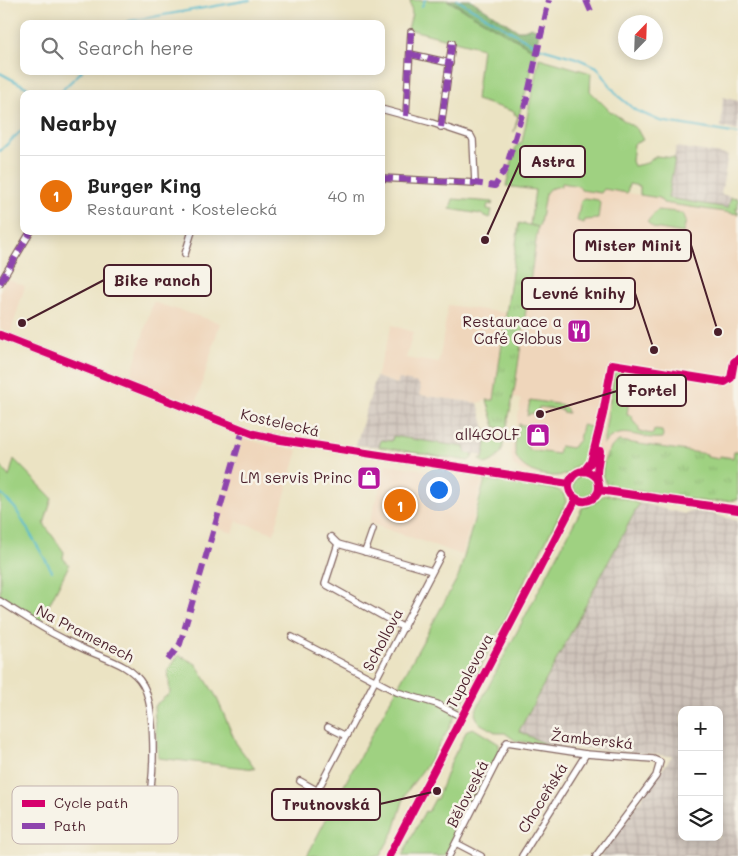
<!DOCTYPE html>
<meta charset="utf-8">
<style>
:root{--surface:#fff;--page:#f6f6f6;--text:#222;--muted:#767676;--line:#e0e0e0;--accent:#b45309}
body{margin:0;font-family:Mali,sans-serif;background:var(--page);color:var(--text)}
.controls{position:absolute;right:15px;bottom:15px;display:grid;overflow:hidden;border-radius:10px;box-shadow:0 2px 12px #0003}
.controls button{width:45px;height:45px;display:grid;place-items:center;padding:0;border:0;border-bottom:1px solid var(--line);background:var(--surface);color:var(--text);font:25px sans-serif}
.compass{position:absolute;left:618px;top:15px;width:45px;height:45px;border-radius:50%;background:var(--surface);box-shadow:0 2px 12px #0003;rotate:23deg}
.you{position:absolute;left:438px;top:489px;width:18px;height:18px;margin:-12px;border:4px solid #fff;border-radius:50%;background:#1a73e8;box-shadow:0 0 0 8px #1a73e833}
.badge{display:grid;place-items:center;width:32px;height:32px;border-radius:50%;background:var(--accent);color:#fff;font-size:16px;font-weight:700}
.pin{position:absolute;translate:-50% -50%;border:2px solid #fff;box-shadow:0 1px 5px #0006}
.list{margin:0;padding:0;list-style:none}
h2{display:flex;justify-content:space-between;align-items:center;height:65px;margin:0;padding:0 20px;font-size:21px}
h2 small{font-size:16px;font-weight:400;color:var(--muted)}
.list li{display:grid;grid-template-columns:32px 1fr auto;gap:15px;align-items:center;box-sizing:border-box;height:80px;padding:0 20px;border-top:1px solid var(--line)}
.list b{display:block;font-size:19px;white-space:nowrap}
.list p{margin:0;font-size:16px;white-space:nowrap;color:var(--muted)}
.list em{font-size:16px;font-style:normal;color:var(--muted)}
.icon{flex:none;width:28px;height:28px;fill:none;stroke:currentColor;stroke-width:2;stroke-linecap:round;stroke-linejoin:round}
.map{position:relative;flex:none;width:738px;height:856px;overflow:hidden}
.search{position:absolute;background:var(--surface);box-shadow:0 2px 12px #0003;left:20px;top:20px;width:365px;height:55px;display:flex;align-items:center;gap:12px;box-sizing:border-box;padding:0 18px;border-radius:10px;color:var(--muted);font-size:19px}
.panel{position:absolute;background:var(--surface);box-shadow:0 2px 12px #0003;left:20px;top:90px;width:365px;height:145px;border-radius:10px}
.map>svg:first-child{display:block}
.built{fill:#efd6bb}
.industrial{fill:url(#industrial-grid);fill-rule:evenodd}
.green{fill:#9fd181;stroke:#747856}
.forest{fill:url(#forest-crowns);stroke:#64694d}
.park{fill:url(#park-tufts);stroke:#747856}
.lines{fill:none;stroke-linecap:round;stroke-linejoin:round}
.stream{stroke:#50b9ce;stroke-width:2}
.street-casing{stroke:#826460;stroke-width:8}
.secondary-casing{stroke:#826460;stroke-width:10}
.street{stroke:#fff;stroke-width:5.5}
.secondary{stroke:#fce6c4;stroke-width:8}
.quiet{stroke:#8e44ad;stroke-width:6;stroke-dasharray:12 6;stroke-linecap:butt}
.cycleway-casing{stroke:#f7f3e8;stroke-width:11}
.cycleway{stroke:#d6006c;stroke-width:8}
.labels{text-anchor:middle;stroke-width:5;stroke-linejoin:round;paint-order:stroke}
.poi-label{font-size:15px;fill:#4a1f2b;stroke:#f7f3e8;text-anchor:end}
.street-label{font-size:15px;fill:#4a1f2b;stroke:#f7f3e8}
.key{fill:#f7f3e8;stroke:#c3b3af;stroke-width:1}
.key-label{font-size:14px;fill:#4a1f2b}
.leader{fill:none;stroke:#4a1f2b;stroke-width:2}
.callout-dot{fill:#4a1f2b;stroke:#f7f3e8;stroke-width:2}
.callout{fill:#f7f3e8;stroke:#4a1f2b;stroke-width:2}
.callout-label{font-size:16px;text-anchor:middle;font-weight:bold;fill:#4a1f2b}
</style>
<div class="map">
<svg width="738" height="856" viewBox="0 0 738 856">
<defs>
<pattern id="industrial-grid" width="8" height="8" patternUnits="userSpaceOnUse" patternTransform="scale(1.25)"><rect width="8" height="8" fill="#cdc2b9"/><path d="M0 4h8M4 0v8" fill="none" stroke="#b2a69f"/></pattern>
<pattern id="forest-crowns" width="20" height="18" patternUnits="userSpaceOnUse" patternTransform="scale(1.25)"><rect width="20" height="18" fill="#7fb36f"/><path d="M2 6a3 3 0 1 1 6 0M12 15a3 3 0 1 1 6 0" fill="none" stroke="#6a915b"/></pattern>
<pattern id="park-tufts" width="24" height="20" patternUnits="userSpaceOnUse" patternTransform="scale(1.25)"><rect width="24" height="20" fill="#9fd181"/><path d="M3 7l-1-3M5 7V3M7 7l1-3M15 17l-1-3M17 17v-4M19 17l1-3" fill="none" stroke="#8ab370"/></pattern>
</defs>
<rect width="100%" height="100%" fill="#f7f3e8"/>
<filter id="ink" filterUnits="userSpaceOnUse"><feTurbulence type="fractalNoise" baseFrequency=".02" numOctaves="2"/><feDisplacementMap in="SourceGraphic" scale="10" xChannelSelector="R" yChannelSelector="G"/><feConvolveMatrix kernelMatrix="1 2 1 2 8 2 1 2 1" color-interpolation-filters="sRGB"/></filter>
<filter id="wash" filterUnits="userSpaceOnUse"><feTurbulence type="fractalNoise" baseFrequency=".0096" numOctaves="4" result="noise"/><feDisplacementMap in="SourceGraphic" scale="20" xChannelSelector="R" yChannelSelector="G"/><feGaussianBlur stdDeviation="1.12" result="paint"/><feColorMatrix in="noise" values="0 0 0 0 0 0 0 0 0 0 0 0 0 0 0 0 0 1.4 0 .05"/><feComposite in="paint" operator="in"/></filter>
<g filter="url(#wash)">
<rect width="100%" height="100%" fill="#ebe3c3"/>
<g class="built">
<polygon points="562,183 603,192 603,189 660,198 738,214 738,451 734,451 733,458 720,456 719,459 707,457 707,454 619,441 612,446 606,458 602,475 592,468 586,466 574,470 564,478 554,477 519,470 513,465 511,453 521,400 513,397 538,227 540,224 545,194 549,189 561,186"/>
<polygon points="6,279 25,286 11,332 0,328 0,291"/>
<polygon points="153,302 220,323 196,404 130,379"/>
<polygon points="448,305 506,313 494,401 487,400 478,403 419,395 398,384 376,377 392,325 413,332 406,358 439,363"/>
<polygon points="243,438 271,446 298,450 274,533 237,521 233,533 216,528"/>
<polygon points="386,464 483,479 462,555 369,523 384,476"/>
</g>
<g class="industrial">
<polygon points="723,97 738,101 738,131 721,127"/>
<polygon points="676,147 728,155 721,194 731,197 729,208 668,198"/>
<polygon points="376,377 397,384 399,379 418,383 421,388 419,395 478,403 487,436 484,456 393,436 392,441 381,440 379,447 356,445"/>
<path d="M640,503L685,514L690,511L709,513L738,521V856H600L672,756L547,745L519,732ZM682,710H719V837H682Z"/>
</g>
<g class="green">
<polygon points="410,0 447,0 536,51 529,81 514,132 518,116 514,114 515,112 476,100 482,48 408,29 412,14"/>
<polygon points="539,58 591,73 590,91 610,111 637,129 643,140 634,144 632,161 634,166 647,163 656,156 675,158 668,198 728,208 731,197 738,198 738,208 736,208 736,210 738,211 738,214 663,203 660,198 640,195 640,186 629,184 627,193 604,189 601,193 581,190 579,186 562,183 561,186 549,189 545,194 540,224 538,227 530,225 535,190 506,186 516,146 522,142"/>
<polygon points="584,198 598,200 600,202 598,219 585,220 584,223 577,221 581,200"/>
<polygon points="453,199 493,202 492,205 488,204 487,209 492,210 490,218 480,214 450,209"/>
<polygon points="657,210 678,212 684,215 686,221 683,233 654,228 647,222"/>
<path d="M619,368L636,370L638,375L632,374L627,415L632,416L633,421L639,428V432L653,434L654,430L662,431L663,435L662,438C640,441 620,422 603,445L614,373Z"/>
<polygon points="530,400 563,405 567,409 568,413 562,412 562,410 539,407 538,414 532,413 527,416"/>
<path d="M519,424L527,426L526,445L529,450L558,454L560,446L572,448L579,440L582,425L594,428L589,457L586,462L572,468V471C559,482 522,474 516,456C513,446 517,434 519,424Z"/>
<polygon points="393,436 464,447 466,453 473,454 472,458 468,461 379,447 381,440 392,441"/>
<path d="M492,438L503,440C505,452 496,461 485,464L479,459H483L487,439Z"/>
<polygon points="14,459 52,498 44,524 64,552 63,558 69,565 41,621 0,595 0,464 9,477"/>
<circle cx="584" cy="486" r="11"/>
<polygon points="485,480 558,490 564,494 566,502 448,730 431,759 408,790 404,798 394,831 380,856 307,856 336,800 459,575"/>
<polygon points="609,495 627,499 639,504 519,731 547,745 516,741 505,733 497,733 479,723 475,714 477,708 582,508 596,502 602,496"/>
<polygon points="179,655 196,664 216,696 236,743 255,769 158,758 154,706 170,693 168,670"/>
<polygon points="473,728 499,744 499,754 445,856 402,856 425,811 428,812 435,799 437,799 450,764 467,730"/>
</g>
<polygon class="forest" points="447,0 471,0 517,30 524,30 531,27 539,31 536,51"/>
<g class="park">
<polygon points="519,223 538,227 515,386 507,426 503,429 495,427 487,400 494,400"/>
<path d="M619,441L707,454V457L719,459L720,456L733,458L734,451H738V500L708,502L608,486C596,475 606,447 619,441Z"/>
</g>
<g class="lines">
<g class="stream">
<polyline points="457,0 538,47 576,58 597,67 618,96 635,110 660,121 738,134"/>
<polyline points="422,6 425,0"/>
<polyline points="122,24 129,21 250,0"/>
<polyline points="0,73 39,94"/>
<polyline points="58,94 82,71"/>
<polyline points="0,151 24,128"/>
<polyline points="0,493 15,508 52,571"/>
</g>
</g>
</g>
<g filter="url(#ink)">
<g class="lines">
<g class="street-casing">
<g id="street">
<polyline points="410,54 450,63"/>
<polyline points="381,109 429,122 471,136 473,140 475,183 381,178"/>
<polyline points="406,116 411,32"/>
<polyline points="441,127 452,43"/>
<polyline points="185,254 192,231"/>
<polyline points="0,283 31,231"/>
<polyline points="331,537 338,544 432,571"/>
<polyline points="338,544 325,584 404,628"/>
<polyline points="365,552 373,529"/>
<path d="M0,601C17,612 34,623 52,633C63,639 75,645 86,650C106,659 132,665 143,685C155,706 154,763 151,787"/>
<polyline points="292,637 397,692 437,704 462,717"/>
<polyline points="328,727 346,736"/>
<polyline points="300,781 318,791"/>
<polyline points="312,801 441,555"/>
<polyline points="456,843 481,856"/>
<polyline points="449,856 507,742 586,754 653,759 660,762 656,776 596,856"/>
<polyline points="522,856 586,754"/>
</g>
</g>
<g class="secondary-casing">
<g id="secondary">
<polyline points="0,335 254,434 281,440 569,484"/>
<circle cx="584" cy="486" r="15"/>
<polyline points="599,490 738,510"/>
<polyline points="389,856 576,499"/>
</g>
</g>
<use href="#street" class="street"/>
<use href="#secondary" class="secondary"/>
<g class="quiet">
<polyline points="586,0 593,16"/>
<polyline points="410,54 450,63"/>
<polyline points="406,116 411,32"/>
<polyline points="441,127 452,43"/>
<polyline points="381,178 475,183 495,186 506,168 527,98 549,0"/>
<polyline points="0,283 31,231"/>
<polyline points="168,660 180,644 243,430"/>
</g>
<g class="cycleway-casing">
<g id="cycleway">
<polyline points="0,335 254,434 281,440 569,484"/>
<polyline points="584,471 591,462 603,414 612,364 725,382 731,378 734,362 738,359"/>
<path d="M597,478C578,458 557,488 577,499C587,505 600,497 599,486C599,482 597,479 597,474C597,467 599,459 600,451"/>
<polyline points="599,490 738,510"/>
<polyline points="389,856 576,499"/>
</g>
</g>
<use href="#cycleway" class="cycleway"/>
</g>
</g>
<defs>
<g id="restaurant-square" transform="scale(1.25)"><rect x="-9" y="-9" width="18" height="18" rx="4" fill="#b5179e" stroke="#f7f3e8"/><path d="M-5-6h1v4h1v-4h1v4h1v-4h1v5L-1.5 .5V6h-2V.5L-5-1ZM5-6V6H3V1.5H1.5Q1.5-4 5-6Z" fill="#fff"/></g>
<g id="shop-square" transform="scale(1.25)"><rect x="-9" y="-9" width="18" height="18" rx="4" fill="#b5179e" stroke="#f7f3e8"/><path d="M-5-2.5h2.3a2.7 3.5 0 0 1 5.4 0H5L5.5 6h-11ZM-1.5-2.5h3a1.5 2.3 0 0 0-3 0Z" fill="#fff"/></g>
</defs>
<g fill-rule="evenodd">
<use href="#restaurant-square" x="579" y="331"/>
<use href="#shop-square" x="538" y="435"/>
<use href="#shop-square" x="369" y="478"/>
</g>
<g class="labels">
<g class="poi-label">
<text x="562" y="327">Restaurace a<tspan x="562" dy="17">Café Globus</tspan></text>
<text x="520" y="440">all4GOLF</text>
<text x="352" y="483">LM servis Princ</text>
</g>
<g class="street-label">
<text transform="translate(280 423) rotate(13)" y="5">Kostelecká</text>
<text transform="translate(85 634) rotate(27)" y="5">Na Pramenech</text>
<text transform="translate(383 640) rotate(-62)" y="5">Schollova</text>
<text transform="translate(470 671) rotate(-62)" y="5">Tupolevova</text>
<text transform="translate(592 740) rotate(6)" y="5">Žamberská</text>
<text transform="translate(468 794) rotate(-63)" y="5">Běloveská</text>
<text transform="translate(543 798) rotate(-58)" y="5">Choceňská</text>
</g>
</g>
<rect x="12" y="786" width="166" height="58" rx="8" class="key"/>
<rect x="22" y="800" width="23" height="7" fill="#d6006c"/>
<rect x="22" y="823" width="23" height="6" fill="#8e44ad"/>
<g class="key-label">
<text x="54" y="808">Cycle path</text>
<text x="54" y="831">Path</text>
</g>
<path class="leader" d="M485 240L520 162M718 332L691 245M22 323L104 280M654 350L635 293M540 414L617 391M437 791L380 804"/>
<g class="callout-dot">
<circle cx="485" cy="240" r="5"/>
<circle cx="718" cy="332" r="5"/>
<circle cx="22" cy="323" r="5"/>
<circle cx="654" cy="350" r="5"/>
<circle cx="540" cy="414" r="5"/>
<circle cx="437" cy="791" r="5"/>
</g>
<g class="callout">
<rect x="520" y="146" width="65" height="31" rx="5"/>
<rect x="574" y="230" width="117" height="31" rx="5"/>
<rect x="104" y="265" width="107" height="31" rx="5"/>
<rect x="522" y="278" width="113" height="31" rx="5"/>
<rect x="617" y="375" width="69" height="31" rx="5"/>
<rect x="272" y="789" width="108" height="31" rx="5"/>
</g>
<g class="callout-label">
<text x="553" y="167">Astra</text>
<text x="633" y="251">Mister Minit</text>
<text x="157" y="286">Bike ranch</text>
<text x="579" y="299">Levné knihy</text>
<text x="652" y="396">Fortel</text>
<text x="326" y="810">Trutnovská</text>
</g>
</svg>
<div class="controls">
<button>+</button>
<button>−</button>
<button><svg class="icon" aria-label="layers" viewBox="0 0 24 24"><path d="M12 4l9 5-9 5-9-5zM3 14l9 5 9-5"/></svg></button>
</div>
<svg class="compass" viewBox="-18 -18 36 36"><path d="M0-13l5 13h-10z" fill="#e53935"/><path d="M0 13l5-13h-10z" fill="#767676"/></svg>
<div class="you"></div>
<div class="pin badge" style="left:400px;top:505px;background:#e8710a">1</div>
<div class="search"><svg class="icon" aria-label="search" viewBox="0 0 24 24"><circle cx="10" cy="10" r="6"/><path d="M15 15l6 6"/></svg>Search here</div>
<section class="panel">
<h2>Nearby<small></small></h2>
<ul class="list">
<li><span class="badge" style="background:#e8710a">1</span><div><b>Burger King</b><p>Restaurant · Kostelecká</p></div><em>40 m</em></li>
</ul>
</section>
</div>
